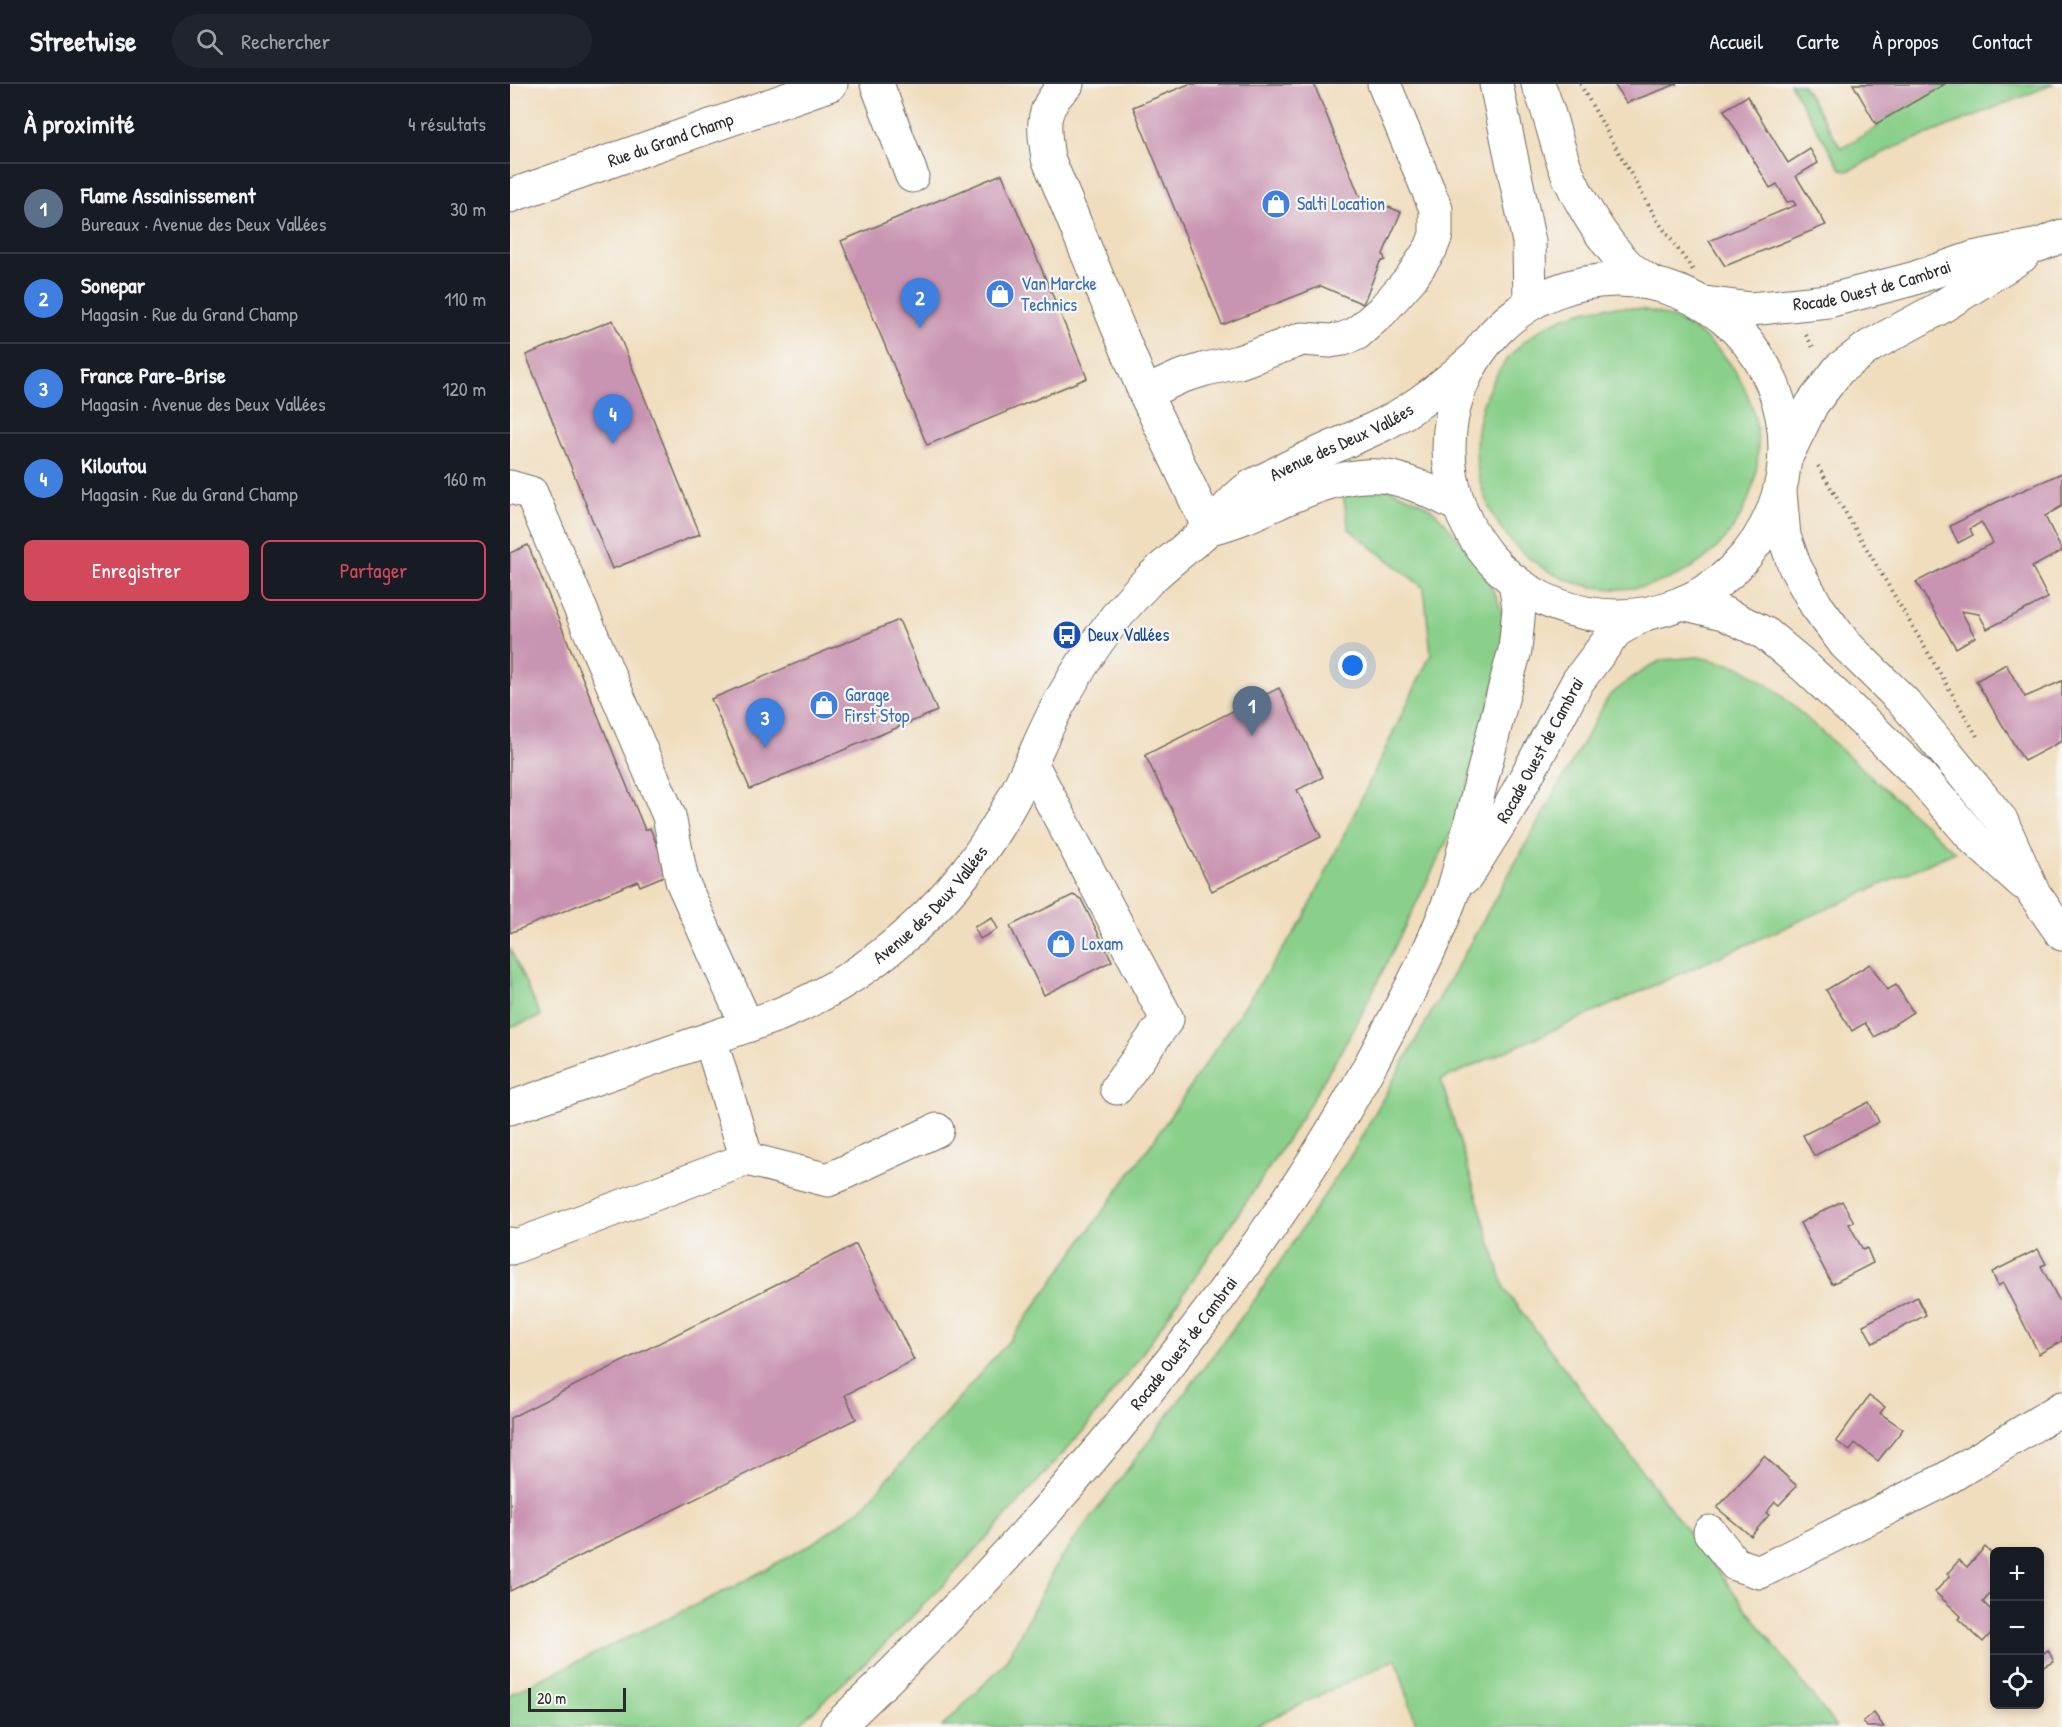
<!DOCTYPE html>
<html lang="fr">
<meta charset="utf-8">
<style>
:root{--surface:#171b24;--page:#20242c;--text:#f1f3f6;--muted:#9ea1a6;--line:#363941;--accent:#d1495b}
body{margin:0;font-family:"Patrick Hand",sans-serif;background:var(--page);color:var(--text)}
.controls{position:absolute;right:18px;bottom:18px;display:grid;overflow:hidden;border-radius:9px;box-shadow:0 3px 9px #0003}
.controls button{width:54px;height:54px;display:grid;place-items:center;padding:0;border:0;border-bottom:2px solid var(--line);background:var(--surface);color:var(--text);font:30px sans-serif}
.scale{position:absolute;left:18px;bottom:15px;width:98px;box-sizing:border-box;padding-left:6px;border:3px solid #2b2b2b;border-top:0;font-size:16px;line-height:21px;white-space:nowrap;color:#2b2b2b;-webkit-text-stroke:4px #f6f6f2;paint-order:stroke}
.you{position:absolute;left:843px;top:582px;width:21px;height:21px;margin:-15px;border:4px solid #fff;border-radius:50%;background:#1a73e8;box-shadow:0 0 0 9px #1a73e833}
.badge{display:grid;place-items:center;width:39px;height:39px;border-radius:50%;background:var(--accent);color:#fff;font-size:20px;font-weight:700}
.pin{position:absolute;translate:-50% -50px;filter:drop-shadow(0 2px 3px #0008)}
.pin::after{content:'';position:absolute;top:32px;width:21px;height:18px;background:inherit;clip-path:polygon(0 0,100% 0,50% 100%)}
.list{margin:0;padding:0;list-style:none}
h2{display:flex;justify-content:space-between;align-items:center;height:78px;margin:0;padding:0 24px;font-size:26px}
h2 small{font-size:20px;font-weight:400;color:var(--muted)}
.list li{display:grid;grid-template-columns:39px 1fr auto;gap:18px;align-items:center;box-sizing:border-box;height:90px;padding:0 24px;border-top:2px solid var(--line)}
.list b{display:block;font-size:22px;white-space:nowrap}
.list p{margin:0;font-size:20px;white-space:nowrap;color:var(--muted)}
.list em{font-size:20px;font-style:normal;color:var(--muted)}
.actions{display:flex;gap:12px;padding:18px 24px}
.actions a{flex:1;padding:14px 0;border:2px solid var(--accent);border-radius:9px;text-align:center;font-size:21px;color:var(--accent)}
.actions .main{background:var(--accent);color:#fff}
.icon{flex:none;width:33px;height:33px;fill:none;stroke:currentColor;stroke-width:2;stroke-linecap:round;stroke-linejoin:round}
.map{position:relative;flex:none;width:1552px;height:1643px;overflow:hidden}
header{display:flex;align-items:center;gap:36px;box-sizing:border-box;height:84px;padding:0 30px;background:var(--surface);border-bottom:2px solid var(--line)}
header strong{font-size:28px}
nav{display:flex;gap:33px;margin-inline-start:auto;font-size:21px}
.search{width:420px;height:54px;background:var(--page);display:flex;align-items:center;gap:15px;box-sizing:border-box;padding:0 21px;border-radius:33px;color:var(--muted);font-size:22px}
main{display:flex}
aside{flex:1;background:var(--surface)}
.map>svg:first-child{display:block}
.green{fill:#8ad08b;stroke:#5a7e5b;stroke-width:1.5}
.building{fill:#c994b1}
.lines{fill:none;stroke-linecap:round;stroke-linejoin:round}
.minor-casing{stroke:#70695e;stroke-width:35}
.major-casing{stroke:#70695e;stroke-width:35}
.highway-casing{stroke:#70695e;stroke-width:35}
.path{stroke:#70695e;stroke-width:4;stroke-dasharray:1.5 4.5;stroke-linecap:butt}
.minor{stroke:#fff;stroke-width:33}
.major{stroke:#fff;stroke-width:33}
.highway{stroke:#fff;stroke-width:33}
.labels{text-anchor:middle;stroke-width:4.5;stroke-linejoin:round;paint-order:stroke}
.street-label{font-size:18px;fill:#2b2b2b;stroke:#f6f6f2}
.shop-label{font-size:18px;fill:#366cbe;stroke:#f6f6f2;text-anchor:start}
.transit-label{font-size:18px;fill:#164399;stroke:#f6f6f2;text-anchor:start}
</style>
<header>
<strong>Streetwise</strong>
<div class="search"><svg class="icon" aria-label="search" viewBox="0 0 24 24"><circle cx="10" cy="10" r="6"/><path d="M15 15l6 6"/></svg>Rechercher</div>
<nav><a>Accueil</a><a>Carte</a><a>À propos</a><a>Contact</a></nav>
</header>
<main>
<aside>
<h2>À proximité<small>4 résultats</small></h2>
<ul class="list">
<li><span class="badge" style="background:#5c6f8a">1</span><div><b>Flame Assainissement</b><p>Bureaux · Avenue des Deux Vallées</p></div><em>30 m</em></li>
<li><span class="badge" style="background:#3f7fe0">2</span><div><b>Sonepar</b><p>Magasin · Rue du Grand Champ</p></div><em>110 m</em></li>
<li><span class="badge" style="background:#3f7fe0">3</span><div><b>France Pare-Brise</b><p>Magasin · Avenue des Deux Vallées</p></div><em>120 m</em></li>
<li><span class="badge" style="background:#3f7fe0">4</span><div><b>Kiloutou</b><p>Magasin · Rue du Grand Champ</p></div><em>160 m</em></li>
</ul>
<div class="actions"><a class="main">Enregistrer</a><a>Partager</a></div>
</aside>
<div class="map">
<svg width="1552" height="1643" viewBox="0 0 1552 1643">
<rect width="100%" height="100%" fill="#f6f6f2"/>
<filter id="ink" filterUnits="userSpaceOnUse"><feTurbulence type="fractalNoise" baseFrequency=".0167" numOctaves="2"/><feDisplacementMap in="SourceGraphic" scale="12" xChannelSelector="R" yChannelSelector="G"/><feConvolveMatrix kernelMatrix="1 2 1 2 8 2 1 2 1" color-interpolation-filters="sRGB"/></filter>
<filter id="wash" filterUnits="userSpaceOnUse"><feTurbulence type="fractalNoise" baseFrequency=".008" numOctaves="4" result="noise"/><feDisplacementMap in="SourceGraphic" scale="24" xChannelSelector="R" yChannelSelector="G"/><feGaussianBlur stdDeviation="1.35" result="paint"/><feColorMatrix in="noise" values="0 0 0 0 0 0 0 0 0 0 0 0 0 0 0 0 0 1.4 0 .05"/><feComposite in="paint" operator="in"/></filter>
<g filter="url(#wash)">
<rect width="100%" height="100%" fill="#f0ddbd"/>
<g class="green">
<polygon points="1280,0 1292,0 1331,64 1368,43 1366,39 1435,0 1544,0 1381,65 1338,87 1331,85"/>
<circle cx="1107" cy="364" r="141"/>
<path d="M869,401C885,408 906,414 920,424C939,438 983,500 990,522C995,536 994,550 994,564L950,731L844,945L790,1036L743,1108L627,1277L573,1347L442,1492L375,1560L286,1643H0V1610L225,1502L305,1458L354,1422L505,1250L644,1056L794,834L921,570L914,504L839,445L832,406Z"/>
<polygon points="1188,573 1231,583 1264,605 1445,768 931,996 995,1206 1326,1643 907,1643 886,1575 743,1643 432,1643 495,1579 548,1478 746,1214 843,1068 1099,612 1123,593 1151,576"/>
<polygon points="0,864 31,933 0,943"/>
</g>
<g id="blocks">
<g class="building">
<polygon points="679,0 804,0 849,111 891,128 873,170 875,176 870,178 853,220 811,202 712,241 623,23"/>
<polygon points="1104,0 1167,0 1116,19"/>
<polygon points="1343,0 1435,0 1366,40"/>
<polygon points="1237,12 1278,79 1300,65 1308,79 1286,92 1316,141 1215,182 1199,157 1286,121 1283,117 1277,118 1267,100 1260,104 1214,26"/>
<polygon points="492,90 577,294 417,361 331,157"/>
<polygon points="103,236 190,450 102,485 16,271"/>
<polygon points="1552,389 1552,422 1535,432 1552,467 1522,483 1538,514 1477,545 1469,530 1451,527 1465,553 1446,564 1406,498 1483,459 1471,438 1460,445 1463,451 1448,459 1440,442 1487,418"/>
<polygon points="18,461 135,746 140,744 159,790 130,802 128,797 0,849 0,469"/>
<polygon points="389,536 427,627 240,705 201,615"/>
<polygon points="1496,580 1515,613 1552,597 1552,657 1514,677 1466,597"/>
<polygon points="769,604 813,693 787,706 811,753 702,807 635,671"/>
<polygon points="563,811 571,815 602,877 534,911 500,842"/>
<polygon points="482,834 488,845 470,855 464,843"/>
<polygon points="1360,880 1377,906 1386,901 1403,928 1365,953 1355,939 1342,947 1316,906"/>
<polygon points="1359,1018 1369,1038 1304,1072 1293,1051"/>
<polygon points="1332,1117 1344,1138 1339,1140 1353,1166 1357,1164 1363,1179 1322,1200 1290,1139"/>
<polygon points="346,1160 404,1276 335,1311 346,1335 0,1507 0,1334"/>
<polygon points="1528,1165 1536,1180 1531,1182 1552,1222 1552,1257 1529,1270 1493,1199 1488,1202 1482,1188"/>
<polygon points="1407,1213 1416,1231 1363,1259 1353,1241"/>
<polygon points="1359,1312 1375,1323 1370,1329 1393,1345 1368,1377 1345,1359 1340,1367 1326,1357"/>
<polygon points="1254,1372 1287,1402 1269,1421 1265,1418 1256,1429 1259,1431 1241,1452 1207,1424"/>
<polygon points="1475,1463 1484,1472 1484,1506 1473,1518 1484,1529 1484,1546 1473,1558 1448,1535 1451,1532 1425,1508 1440,1492 1437,1490 1449,1476 1457,1483"/>
<polygon points="1538,1566 1544,1578 1530,1585 1530,1571"/>
<polygon points="1364,1629 1374,1643 1357,1643 1353,1637"/>
</g>
</g>
</g>
<g filter="url(#ink)">
<use href="#blocks" fill-opacity="0" stroke="#70695e" stroke-width="1.5"/>
<g class="lines">
<g class="minor-casing">
<g id="minor">
<polyline points="367,0 402,92"/>
<path d="M557,0C530,24 533,41 538,74L635,309L699,444"/>
<path id="s1" d="M0,112L321,0"/>
<polyline points="635,309 670,293 696,285 729,278 792,255 820,257 833,255 846,250 871,228 901,194 921,164 926,151 926,125 874,0"/>
<polyline points="0,403 21,409 159,732 172,797 237,942"/>
<path d="M704,443C730,437 753,425 778,414C811,400 853,384 890,396C911,402 930,412 949,422"/>
<polyline points="521,679 657,935 607,1004"/>
<path id="s2" d="M0,1024L268,931C368,890 450,813 501,719C517,690 529,659 544,629C569,582 600,535 638,497C657,478 679,463 698,445C711,433 721,417 736,406C744,400 754,396 762,392C798,372 837,358 874,340C909,322 937,298 966,273"/>
<polyline points="237,1075 318,1096 427,1046"/>
<polyline points="0,1160 1,1164 237,1075 200,955"/>
<polyline points="1200,1448 1225,1480 1250,1488 1434,1396 1552,1324"/>
</g>
</g>
<g class="major-casing">
<g id="major">
<polyline points="986,0 1019,158 1020,220"/>
<path d="M1028,0C1040,27 1045,56 1055,83C1067,115 1093,157 1117,181C1124,188 1134,194 1143,200"/>
<polyline points="1270,408 1274,452 1285,483 1306,521 1335,560 1395,619 1491,736 1523,808 1552,850"/>
<polyline points="1172,519 1213,529 1256,550 1293,581 1365,648 1411,693 1464,755 1513,799"/>
</g>
</g>
<g class="highway-casing">
<g id="highway">
<circle cx="1107" cy="364" r="168"/>
<path id="s3" d="M1195,219L1241,225L1318,217L1402,195L1463,174L1529,161L1552,152"/>
<polyline points="1277,371 1302,320 1329,285 1360,262 1428,225 1512,172"/>
<path id="s4" d="M956,793L997,728L1068,597L1106,547L1135,530"/>
<path id="s5" d="M327,1643C452,1525 567,1399 672,1263C744,1170 811,1074 866,970C892,921 920,871 939,818C948,796 952,772 958,749C974,688 988,627 1005,566L1009,524L1005,497"/>
</g>
</g>
<g class="path">
<polyline points="1070,0 1147,136 1185,189"/>
<polyline points="1296,251 1304,265"/>
<polyline points="1308,382 1467,652"/>
</g>
<use href="#minor" class="minor"/>
<use href="#major" class="major"/>
<use href="#highway" class="highway"/>
</g>
</g>
<defs>
<g id="shop-disc" transform="scale(1.5)"><circle r="9.5" fill="#3f7fe0" stroke="#f6f6f2"/><path d="M-5-2.5h2.3a2.7 3.5 0 0 1 5.4 0H5L5.5 6h-11ZM-1.5-2.5h3a1.5 2.3 0 0 0-3 0Z" fill="#fff"/></g>
<g id="bus-disc" transform="scale(1.5)"><circle r="9.5" fill="#1a4fb4" stroke="#f6f6f2"/><path d="M-5-6H5V4H4V6H2V4H-2V6H-4V4H-5ZM-3.5-4V0h7V-4ZM-3.5 1.2v1.5H-2V1.2ZM2 1.2v1.5H3.5V1.2Z" fill="#fff"/></g>
</defs>
<g fill-rule="evenodd">
<use href="#shop-disc" x="766" y="120"/>
<use href="#shop-disc" x="490" y="210"/>
<use href="#bus-disc" x="557" y="551"/>
<use href="#shop-disc" x="314" y="621"/>
<use href="#shop-disc" x="551" y="860"/>
</g>
<g class="labels">
<g class="street-label">
<text dy="6" stroke="none"><textPath href="#s1" startOffset="170">Rue du Grand Champ</textPath></text>
<text dy="6" stroke="none"><textPath href="#s3" startOffset="170">Rocade Ouest de Cambrai</textPath></text>
<text dy="6" stroke="none"><textPath href="#s2" startOffset="1108">Avenue des Deux Vallées</textPath></text>
<text dy="6" stroke="none"><textPath href="#s4" startOffset="147">Rocade Ouest de Cambrai</textPath></text>
<text dy="6" stroke="none"><textPath href="#s2" startOffset="474">Avenue des Deux Vallées</textPath></text>
<text dy="6" stroke="none"><textPath href="#s5" startOffset="518">Rocade Ouest de Cambrai</textPath></text>
</g>
<g class="shop-label">
<text x="787" y="126">Salti Location</text>
<text x="511" y="206">Van Marcke<tspan x="511" dy="21">Technics</tspan></text>
<text x="335" y="617">Garage<tspan x="335" dy="21">First Stop</tspan></text>
<text x="572" y="866">Loxam</text>
</g>
<g class="transit-label">
<text x="578" y="557">Deux Vallées</text>
</g>
</g>
</svg>
<div class="controls">
<button>+</button>
<button>−</button>
<button><svg class="icon" aria-label="locate" viewBox="0 0 24 24"><circle cx="12" cy="12" r="6"/><path d="M12 2v4M12 18v4M2 12h4M18 12h4"/></svg></button>
</div>
<div class="scale">20 m</div>
<div class="you"></div>
<div class="pin badge" style="left:742px;top:652px;background:#5c6f8a">1</div>
<div class="pin badge" style="left:410px;top:244px;background:#3f7fe0">2</div>
<div class="pin badge" style="left:255px;top:664px;background:#3f7fe0">3</div>
<div class="pin badge" style="left:103px;top:360px;background:#3f7fe0">4</div>
</div>
</main>
